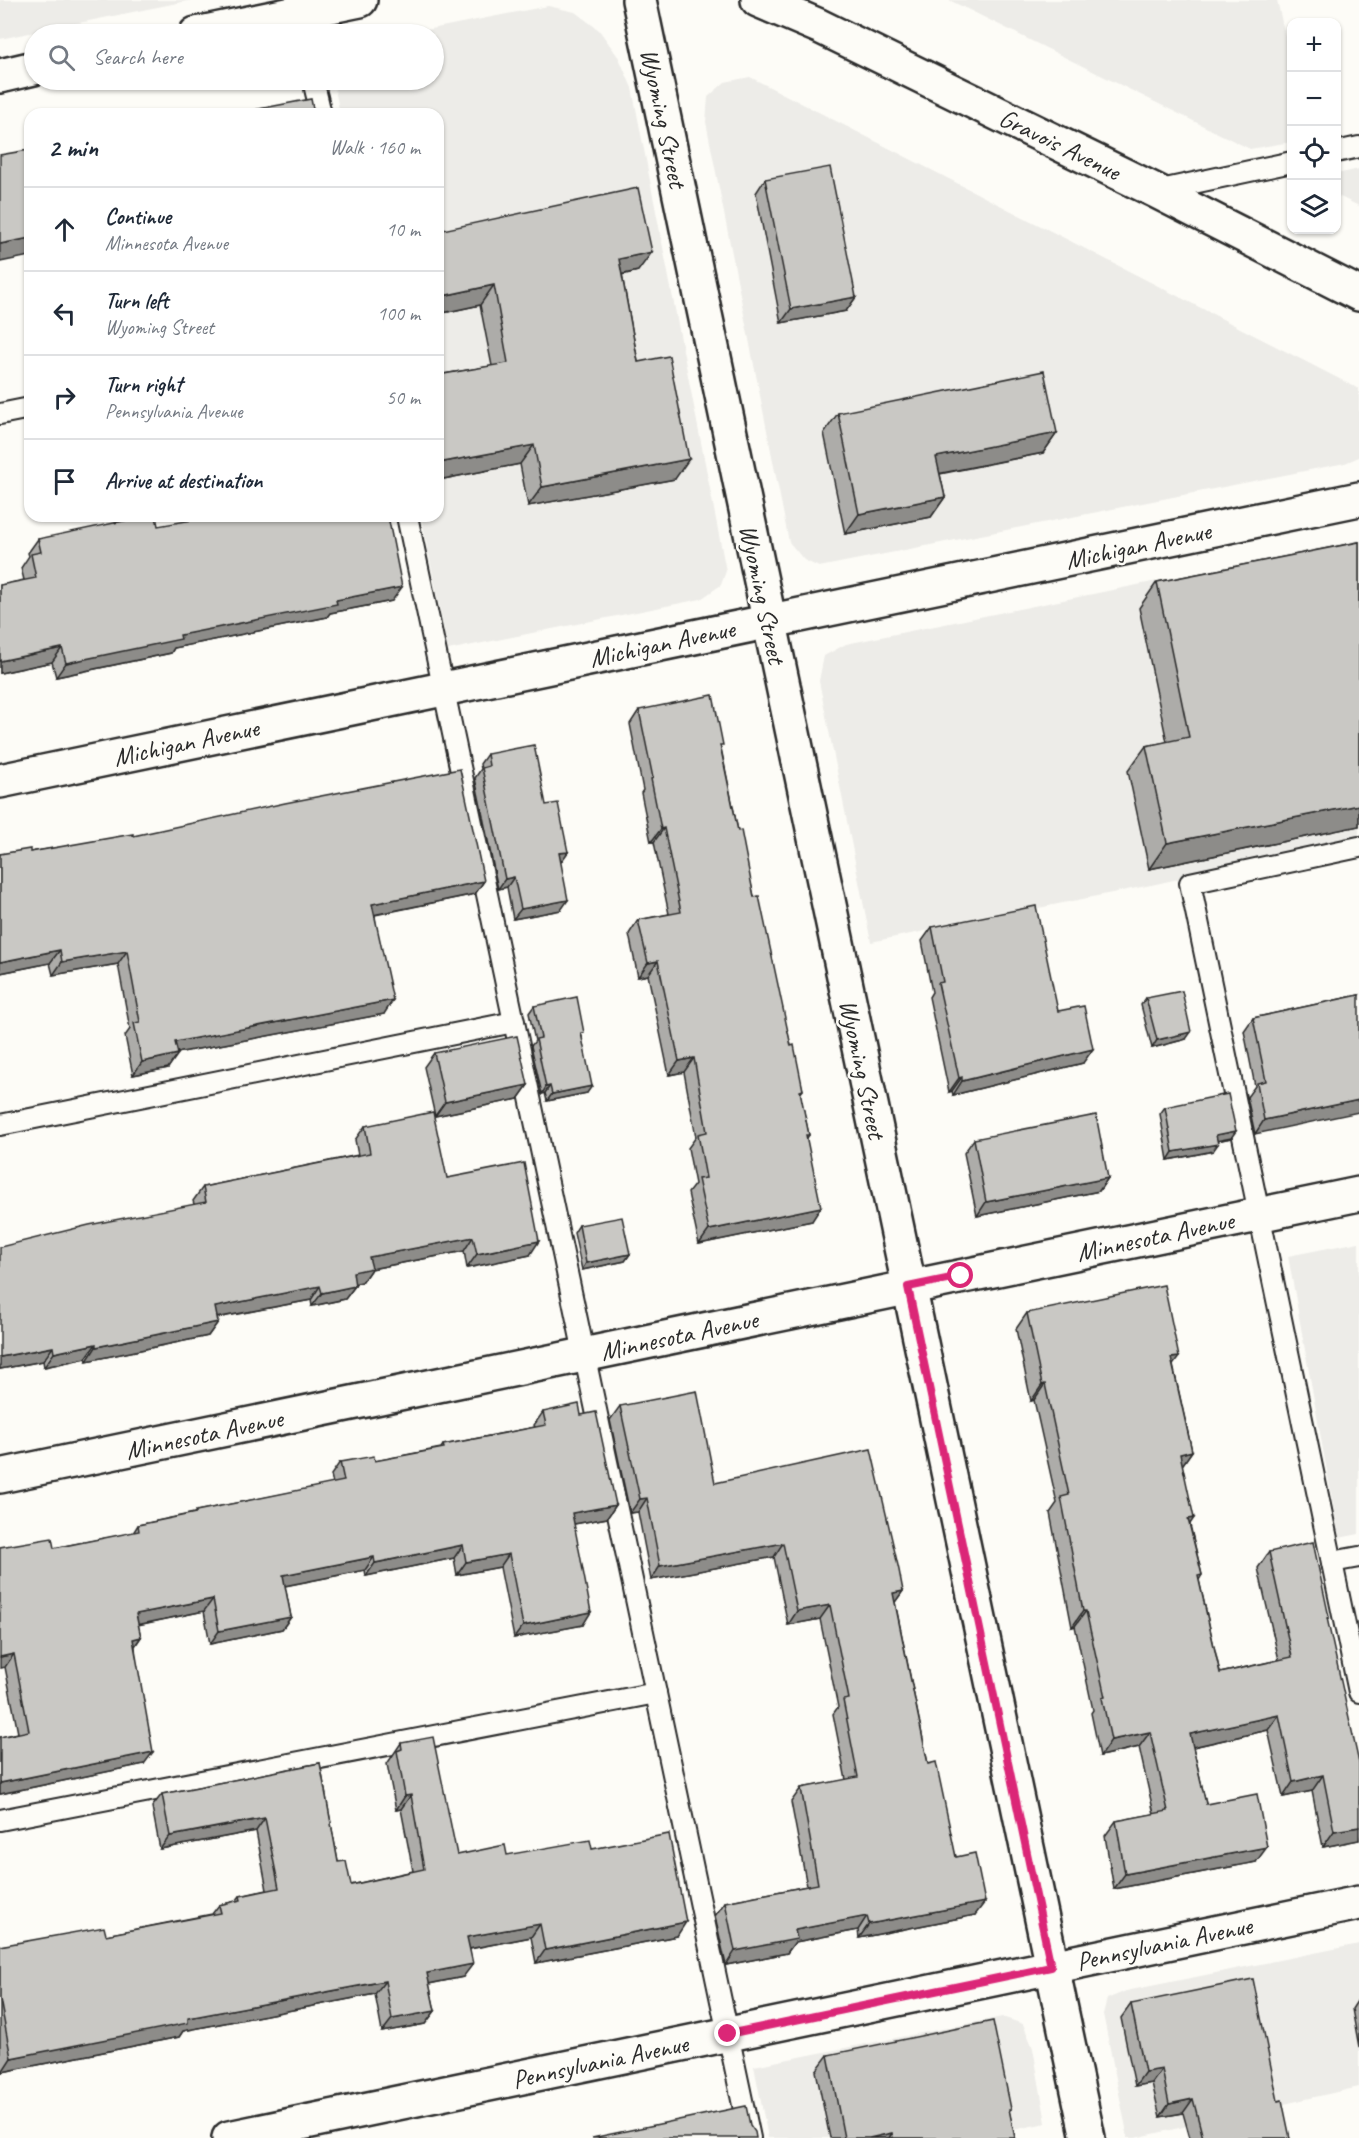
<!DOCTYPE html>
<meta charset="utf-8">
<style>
:root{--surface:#fff;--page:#f6f6f7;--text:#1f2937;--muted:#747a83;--line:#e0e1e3}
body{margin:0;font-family:Caveat,sans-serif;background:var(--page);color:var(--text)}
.controls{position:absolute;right:18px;top:18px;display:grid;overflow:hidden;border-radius:12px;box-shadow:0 2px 4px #0004}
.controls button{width:54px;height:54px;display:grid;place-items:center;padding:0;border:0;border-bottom:2px solid var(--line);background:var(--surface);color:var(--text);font:30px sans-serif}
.stop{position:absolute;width:18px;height:18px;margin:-14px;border:4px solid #db2777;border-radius:50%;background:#fff}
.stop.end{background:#db2777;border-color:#fff;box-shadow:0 2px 6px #0008}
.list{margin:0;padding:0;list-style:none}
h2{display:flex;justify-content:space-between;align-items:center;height:78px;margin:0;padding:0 24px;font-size:26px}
h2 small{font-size:20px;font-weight:400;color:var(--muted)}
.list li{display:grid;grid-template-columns:39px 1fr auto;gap:18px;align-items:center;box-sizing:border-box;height:84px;padding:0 24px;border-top:2px solid var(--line)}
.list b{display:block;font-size:22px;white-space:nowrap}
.list p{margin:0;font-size:20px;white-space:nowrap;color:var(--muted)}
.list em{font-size:20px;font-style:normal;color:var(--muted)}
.icon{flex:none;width:33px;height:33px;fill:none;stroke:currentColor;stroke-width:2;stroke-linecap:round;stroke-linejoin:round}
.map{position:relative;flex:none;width:1359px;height:2138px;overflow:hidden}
.search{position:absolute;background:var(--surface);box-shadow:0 2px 4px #0004;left:24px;top:24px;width:420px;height:66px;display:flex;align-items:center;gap:15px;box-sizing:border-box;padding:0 21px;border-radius:33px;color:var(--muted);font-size:22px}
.panel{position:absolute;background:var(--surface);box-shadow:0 2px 4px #0004;left:24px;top:108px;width:420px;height:414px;border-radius:18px}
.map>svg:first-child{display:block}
.built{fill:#edece8}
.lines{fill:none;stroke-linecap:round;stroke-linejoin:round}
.service-casing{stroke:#2b2b2b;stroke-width:24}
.minor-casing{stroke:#2b2b2b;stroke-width:38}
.tertiary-casing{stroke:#2b2b2b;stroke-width:38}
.primary-casing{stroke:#2b2b2b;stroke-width:38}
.service{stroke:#fdfcf7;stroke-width:20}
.minor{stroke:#fdfcf7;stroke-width:33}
.tertiary{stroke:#fdfcf7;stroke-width:33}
.primary{stroke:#fdfcf7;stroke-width:33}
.wall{fill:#adaca9;stroke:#2b2b2b;stroke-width:1.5}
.shaded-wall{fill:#8d8c89;stroke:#2b2b2b;stroke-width:1.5}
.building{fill:#c9c8c4;stroke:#2b2b2b;stroke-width:1.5}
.route{stroke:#db2777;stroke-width:8}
.labels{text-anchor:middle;stroke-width:5;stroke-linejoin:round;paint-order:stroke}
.street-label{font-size:26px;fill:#2b2b2b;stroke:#fdfcf7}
</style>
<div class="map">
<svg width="1359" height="2138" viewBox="0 0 1359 2138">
<rect width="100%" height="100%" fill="#fdfcf7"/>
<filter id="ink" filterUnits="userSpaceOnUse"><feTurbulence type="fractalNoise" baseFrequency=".0167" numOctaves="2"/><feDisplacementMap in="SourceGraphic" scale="12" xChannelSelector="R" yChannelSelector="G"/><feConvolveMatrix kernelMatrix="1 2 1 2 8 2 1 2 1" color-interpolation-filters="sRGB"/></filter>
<g filter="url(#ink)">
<g class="built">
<polygon points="0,0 192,0 0,39"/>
<polygon points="949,0 1277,0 1291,62 1291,142 1250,149"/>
<polygon points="548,6 575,12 599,30 619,58 632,88 726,571 721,585 701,599 448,650 421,516 438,516 438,114 340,114 333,80 434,80 434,34 406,34"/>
<polygon points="750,77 1359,389 1359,457 1345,463 819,567 804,560 789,542 706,122 708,97 725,82"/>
<polygon points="1359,169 1359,206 1336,195 1337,174"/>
<polygon points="1359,540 1359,838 1156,884 871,942 819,681 824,656 846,644"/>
<polygon points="1359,1242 1359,1534 1339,1538 1288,1256"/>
<polygon points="1359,1944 1359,2087 1135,2138 1128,2138 1103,2014 1107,1999 1126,1991"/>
<polygon points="1002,2017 1023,2024 1033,2048 1046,2123 974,2138 768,2138 754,2066"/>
</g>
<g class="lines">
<g class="service-casing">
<g id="service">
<polyline points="298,13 303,34"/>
<polyline points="313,80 321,114"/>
<polyline points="1336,152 1359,147"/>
<polyline points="1156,191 1292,162"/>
<polyline points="0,414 30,408"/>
<polyline points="407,516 750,2138"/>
<polyline points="1359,847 1190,883 1359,1692"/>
<polyline points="0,1125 514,1022"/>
<polyline points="1332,1562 1359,1557"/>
<polyline points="0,1820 656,1693"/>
</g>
</g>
<g class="minor-casing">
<g id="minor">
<polyline points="639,0 1088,2138"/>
<polyline points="0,781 1359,499"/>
<polyline points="0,1476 1359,1194"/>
<polyline points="229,2138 1359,1903"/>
</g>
</g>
<g class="tertiary-casing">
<g id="tertiary">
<polyline points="196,34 360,0"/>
<polyline points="0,76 34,68"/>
</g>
</g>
<g class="primary-casing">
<polyline id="primary" points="758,0 819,26 1156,191 1359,294"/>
</g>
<use href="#service" class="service"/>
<use href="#minor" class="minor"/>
<use href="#tertiary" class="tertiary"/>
<use href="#primary" class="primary"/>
</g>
<g class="wall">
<polygon points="765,179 856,297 846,311 781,323 756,193"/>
<polygon points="438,231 638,271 622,275 638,362 675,479 528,506 520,464 438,480 438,375 492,366 480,305 438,314"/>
<polygon points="838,413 1057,433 1043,453 940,474 945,497 931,517 845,534 824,433"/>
<polygon points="158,526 392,601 330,613 327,617 174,648 171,653 56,677 52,662 0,673 0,585 24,580 21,568 29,556 28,553 38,539"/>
<polygon points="1359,542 1359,826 1149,869 1128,771 1146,746 1167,742 1139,608 1157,582"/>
<polygon points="639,710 721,748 738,831 791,1046 803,1090 800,1094 809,1135 807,1138 812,1221 699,1244 688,1193 695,1184 688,1148 696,1137 684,1072 669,1075 648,975 638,977 629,934 638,920 669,914 654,842 651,842 641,793 643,790 630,724"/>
<polygon points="487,754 546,805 568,852 560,862 561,910 513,919 507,887 498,889 475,778 481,769 480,764"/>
<polygon points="133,836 484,881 475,894 375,915 384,1014 177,1053 168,1068 133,1075 125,1036 130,1029 118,964 53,975 50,963 0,973 0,854 30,852"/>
<polygon points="932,927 1058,1011 1083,1063 953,1095 952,1091 949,1092 929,997 932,992 922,941"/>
<polygon points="1359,995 1255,1134 1247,1097 1255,1086 1244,1031 1253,1018"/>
<polygon points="1146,998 1186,1039 1152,1048 1141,1005"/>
<polygon points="534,1006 582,1036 587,1093 547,1101 545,1093 542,1094 531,1046 535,1041 529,1013"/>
<polygon points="434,1053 528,1085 518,1099 435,1116 424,1067"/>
<polygon points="1165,1107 1231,1138 1217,1141 1213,1151 1168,1160 1160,1114"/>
<polygon points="365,1126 447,1178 530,1255 467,1268 464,1251 371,1269 362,1282 354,1284 355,1286 345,1299 312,1306 311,1300 217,1318 218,1322 208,1336 87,1361 86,1358 44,1367 43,1361 0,1369 194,1204 193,1201 203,1187 358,1155 355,1140"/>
<polygon points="974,1139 1108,1178 1099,1191 977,1216 964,1153"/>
<polygon points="579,1225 630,1254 625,1261 582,1270 574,1233"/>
<polygon points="1027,1313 1173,1365 1192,1451 1182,1465 1190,1525 1202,1575 1199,1580 1220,1673 1279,1660 1258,1568 1269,1552 1329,1617 1327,1620 1359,1840 1323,1847 1312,1791 1283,1797 1268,1730 1193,1747 1206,1804 1256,1862 1114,1889 1105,1836 1116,1821 1154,1814 1139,1747 1100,1756 1091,1713 1093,1710 1075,1626 1072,1627 1050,1513 1057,1503 1034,1400 1031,1401 1016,1329"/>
<polygon points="620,1406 715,1483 903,1591 895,1602 928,1764 956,1857 975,1915 859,1938 858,1930 795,1942 787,1953 726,1965 715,1916 725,1902 807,1886 791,1802 801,1788 846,1780 833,1714 838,1707 820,1619 788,1625 774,1557 651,1580 638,1512 630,1513 610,1420"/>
<polygon points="543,1412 581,1415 616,1505 607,1518 574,1524 583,1625 514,1638 500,1567 457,1575 454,1558 366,1576 365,1570 285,1586 291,1617 282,1629 210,1644 204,1611 138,1625 141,1637 135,1646 144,1764 0,1794 0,1737 18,1733 5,1667 54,1548 133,1533 138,1525 194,1513 196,1511 333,1484 331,1475 340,1462 375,1461 441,1448 443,1445 535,1427 534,1425"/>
<polygon points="401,1743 457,1855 507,1855 592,1849 677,1936 536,1963 531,1937 470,1949 463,1977 429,1984 435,2011 425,2024 382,2032 375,1994 183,2031 179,2037 2,2072 0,2061 0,1946 106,1935 212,1914 219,1905 236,1901 240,1896 267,1890 256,1831 160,1849 152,1807 162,1794 320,1763 338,1862 351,1885 413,1871 401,1809 396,1810 387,1764"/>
<polygon points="1359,1998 1359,2047 1352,2009"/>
<polygon points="1131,2004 1278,2101 1290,2138 1190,2138 1183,2113 1160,2117 1152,2083 1135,2086 1121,2018"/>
<polygon points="828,2055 1011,2109 1009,2111 1015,2138 830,2138 816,2071"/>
</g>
<g class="shaded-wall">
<polygon points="30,238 30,256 0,262 0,244"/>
<polygon points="652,252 638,271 605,278 619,259"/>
<polygon points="494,285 480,305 438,314 438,297"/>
<polygon points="856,297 846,311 781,323 791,309"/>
<polygon points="1057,433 1043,453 922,477 936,457"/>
<polygon points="534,445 520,464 438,480 438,463"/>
<polygon points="689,459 675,479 528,506 542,487"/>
<polygon points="945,497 931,517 845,534 859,514"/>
<polygon points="402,587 392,601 330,613 327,617 174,648 171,653 56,677 66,663 180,635 336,600"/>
<polygon points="62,648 52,662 0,673 0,661"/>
<polygon points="1359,805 1359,826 1149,869 1167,843"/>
<polygon points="664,828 654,842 651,842 661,829"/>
<polygon points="568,852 561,862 552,863 559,853"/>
<polygon points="514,877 507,887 498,889 505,879"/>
<polygon points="484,881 475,894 363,917 372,904"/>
<polygon points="568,900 561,910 513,919 521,909"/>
<polygon points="60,950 50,963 0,973 0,962"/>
<polygon points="127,951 118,964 53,975 62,962"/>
<polygon points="658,961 648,975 638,977 648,963"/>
<polygon points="393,1000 384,1014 166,1055 175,1042"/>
<polygon points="1191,1032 1186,1039 1152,1048 1157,1040"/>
<polygon points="1093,1049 1083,1063 953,1095 962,1081"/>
<polygon points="178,1054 168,1068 133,1075 142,1062"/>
<polygon points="694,1058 684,1072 669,1075 679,1061"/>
<polygon points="962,1077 952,1091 949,1092 959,1078"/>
<polygon points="528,1085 518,1099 435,1116 445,1102"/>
<polygon points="550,1086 545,1093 542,1094 546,1087"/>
<polygon points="592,1086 587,1093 547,1101 552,1094"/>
<polygon points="1359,1100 1359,1112 1255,1134 1264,1120"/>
<polygon points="1236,1131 1231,1138 1211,1142 1216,1135"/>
<polygon points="1218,1144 1213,1151 1168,1160 1173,1152"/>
<polygon points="1108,1178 1099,1191 977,1216 986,1202"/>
<polygon points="821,1207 812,1221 699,1244 709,1230"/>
<polygon points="473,1237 464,1251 371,1269 362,1282 343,1286 353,1272 369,1257"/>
<polygon points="539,1241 530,1255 467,1268 477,1254"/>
<polygon points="630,1254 625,1261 582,1270 586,1263"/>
<polygon points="320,1286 311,1300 205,1320 215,1307"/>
<polygon points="355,1286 345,1299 312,1306 322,1293"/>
<polygon points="218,1322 208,1336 87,1361 96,1347"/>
<polygon points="96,1344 86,1358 44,1367 54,1353"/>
<polygon points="53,1347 43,1361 0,1369 0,1357"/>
<polygon points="1179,1357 1168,1372 1171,1358"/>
<polygon points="1045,1384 1034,1400 1031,1401 1042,1385"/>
<polygon points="1192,1451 1181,1467 1180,1454"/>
<polygon points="647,1498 638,1512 630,1513 640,1499"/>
<polygon points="616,1505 607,1518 563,1526 572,1513"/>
<polygon points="1194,1518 1184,1533 1188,1519"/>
<polygon points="783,1543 774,1557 651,1580 660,1566"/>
<polygon points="463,1545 454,1558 366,1576 375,1563"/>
<polygon points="509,1554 500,1567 457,1575 466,1562"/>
<polygon points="374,1557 365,1570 274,1588 283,1575"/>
<polygon points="903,1591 893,1605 893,1593"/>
<polygon points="213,1599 204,1611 127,1627 136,1614"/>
<polygon points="830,1605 820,1619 788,1625 797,1611"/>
<polygon points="1083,1611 1086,1611 1075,1626 1072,1627"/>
<polygon points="591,1612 583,1625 514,1638 523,1626"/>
<polygon points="291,1617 282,1629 210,1644 219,1631"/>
<polygon points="141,1637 132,1650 133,1639"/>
<polygon points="14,1654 5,1667 0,1668 0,1657"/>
<polygon points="1279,1715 1268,1730 1179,1750 1190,1734"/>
<polygon points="1150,1732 1139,1747 1100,1756 1111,1740"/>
<polygon points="153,1752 144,1764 0,1794 0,1783"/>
<polygon points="1323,1775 1312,1791 1283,1797 1293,1782"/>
<polygon points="411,1795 401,1809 396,1810 405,1796"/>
<polygon points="265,1818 256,1831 160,1849 170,1836"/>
<polygon points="1359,1827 1359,1840 1323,1847 1334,1831"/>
<polygon points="1267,1847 1256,1862 1114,1889 1125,1874"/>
<polygon points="985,1902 975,1915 859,1938 869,1924"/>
<polygon points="867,1916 858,1930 795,1942 787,1953 726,1965 735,1951 795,1930"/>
<polygon points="686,1922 677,1936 536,1963 545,1950"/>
<polygon points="540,1924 531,1937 458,1951 467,1937"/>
<polygon points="473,1964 463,1977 418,1986 427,1973"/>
<polygon points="385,1981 375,1994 183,2031 179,2037 2,2072 11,2058 188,2018"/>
<polygon points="435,2011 425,2024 382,2032 392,2019"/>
<polygon points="1162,2069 1152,2083 1135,2086 1145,2072"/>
<polygon points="1193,2099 1183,2113 1160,2117 1169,2104"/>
<polygon points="892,2133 889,2138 869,2138"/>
</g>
<g class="building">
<polygon points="311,99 314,114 233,114"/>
<polygon points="29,150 29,152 30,152 30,238 0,244 0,155"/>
<polygon points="830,167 856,297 791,309 765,179"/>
<polygon points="638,188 652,252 619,259 638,362 669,356 689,459 542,487 534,445 438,463 438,375 508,363 494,285 438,297 438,231"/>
<polygon points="1044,371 1057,433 936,457 945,497 859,514 838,413"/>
<polygon points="147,516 156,516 158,526 215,516 388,516 402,587 336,600 337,604 180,635 181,639 66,663 62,648 0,661 0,585 36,578 31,554 41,552 38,539"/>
<polygon points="1359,542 1359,805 1167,843 1146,746 1189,737 1157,582"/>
<polygon points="713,695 723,745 720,745 738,831 741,830 754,897 759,896 791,1046 794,1045 803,1090 800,1091 809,1135 806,1135 821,1207 709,1230 698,1179 706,1178 698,1134 707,1132 694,1058 679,1061 658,961 648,963 638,920 681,912 664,828 661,829 651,779 653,778 639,710"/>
<polygon points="534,745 546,805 558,803 568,852 559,853 568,900 521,909 514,877 505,879 482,768 489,766 487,754"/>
<polygon points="460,769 484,881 372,904 393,1000 175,1042 178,1054 142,1062 134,1023 140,1022 127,951 62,962 60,950 0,962 0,854 30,849 30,852 133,834 133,836 285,803"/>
<polygon points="1036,906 1058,1011 1084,1006 1093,1049 962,1081 962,1077 959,1078 938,983 943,982 932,927"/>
<polygon points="1182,991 1191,1032 1157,1040 1146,998"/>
<polygon points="1359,995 1359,1100 1264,1120 1257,1083 1266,1081 1253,1018"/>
<polygon points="577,997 584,1033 581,1033 592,1086 552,1094 550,1086 546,1087 536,1039 541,1038 534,1006"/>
<polygon points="517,1036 528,1085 445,1102 434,1053"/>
<polygon points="1228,1094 1236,1131 1216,1135 1218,1144 1173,1152 1165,1107"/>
<polygon points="433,1112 447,1178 524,1163 539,1241 477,1254 473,1237 369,1257 372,1268 353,1272 355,1286 322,1293 320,1286 215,1307 218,1322 96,1347 96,1344 54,1353 53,1347 0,1357 0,1247 89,1225 206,1202 203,1187 370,1153 365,1126"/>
<polygon points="1096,1115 1108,1178 986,1202 974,1139"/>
<polygon points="622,1217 630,1254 586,1263 579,1225"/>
<polygon points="1164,1285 1179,1357 1171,1358 1192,1451 1180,1454 1194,1518 1188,1519 1202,1575 1198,1576 1220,1673 1292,1657 1269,1552 1313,1542 1329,1617 1327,1618 1359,1763 1359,1827 1334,1831 1323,1775 1293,1782 1279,1715 1190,1734 1206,1804 1257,1794 1267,1847 1125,1874 1116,1821 1168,1811 1150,1732 1111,1740 1102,1698 1105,1697 1086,1611 1083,1611 1061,1497 1069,1495 1045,1384 1042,1385 1027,1313"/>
<polygon points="697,1391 715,1483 871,1449 899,1570 903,1591 893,1593 928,1764 936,1762 956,1857 975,1853 985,1902 869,1924 867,1916 795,1930 797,1939 735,1951 725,1902 818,1884 801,1788 858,1777 843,1700 849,1699 830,1605 797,1611 783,1543 660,1566 647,1498 640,1499 620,1406"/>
<polygon points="579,1404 581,1415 596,1412 616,1505 572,1513 591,1612 523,1626 509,1554 466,1562 463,1545 375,1563 374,1557 283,1575 291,1617 219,1631 213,1599 136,1614 141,1637 133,1639 153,1752 0,1783 0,1737 29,1731 14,1654 0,1657 0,1547 52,1538 54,1548 139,1531 138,1525 196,1513 196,1511 344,1481 340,1462 374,1456 375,1461 444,1448 443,1445 546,1425 543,1412"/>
<polygon points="433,1737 457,1855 505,1845 507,1855 590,1840 592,1849 669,1834 686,1922 545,1950 540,1924 467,1937 473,1964 427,1973 435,2011 392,2019 385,1981 188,2018 188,2023 11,2058 0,1999 0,1946 104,1927 106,1935 221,1913 219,1905 241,1900 240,1896 279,1888 265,1818 170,1836 162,1794 320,1763 338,1862 346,1861 351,1885 424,1869 411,1795 405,1796 397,1751 402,1749 401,1743"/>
<polygon points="1253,1979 1278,2101 1282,2100 1290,2138 1203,2138 1193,2099 1169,2104 1162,2069 1145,2072 1131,2004"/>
<polygon points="993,2021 1011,2109 1009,2109 1015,2138 893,2138 892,2133 869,2138 844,2138 828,2055"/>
<polygon points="746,2106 750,2125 755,2132 756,2138 592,2138"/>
</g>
</g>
<g class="lines" filter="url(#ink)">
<polyline class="route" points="728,2034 1051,1967 908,1287 961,1276"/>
</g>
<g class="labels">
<g class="street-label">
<text transform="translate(664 118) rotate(78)" y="9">Wyoming Street</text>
<text transform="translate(1060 144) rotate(26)" y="9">Gravois Avenue</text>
<text transform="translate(1138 545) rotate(-12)" y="9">Michigan Avenue</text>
<text transform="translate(763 594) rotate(78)" y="9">Wyoming Street</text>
<text transform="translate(662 643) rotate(-12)" y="9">Michigan Avenue</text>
<text transform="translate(186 742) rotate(-12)" y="9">Michigan Avenue</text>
<text transform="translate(863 1069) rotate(78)" y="9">Wyoming Street</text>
<text transform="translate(1155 1236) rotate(-12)" y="9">Minnesota Avenue</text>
<text transform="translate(679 1335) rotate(-12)" y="9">Minnesota Avenue</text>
<text transform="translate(204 1434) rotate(-12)" y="9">Minnesota Avenue</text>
<text transform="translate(1164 1943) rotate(-12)" y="9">Pennsylvania Avenue</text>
<text transform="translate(600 2061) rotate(-12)" y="9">Pennsylvania Avenue</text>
</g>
</g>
</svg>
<div class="controls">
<button>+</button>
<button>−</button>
<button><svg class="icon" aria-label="locate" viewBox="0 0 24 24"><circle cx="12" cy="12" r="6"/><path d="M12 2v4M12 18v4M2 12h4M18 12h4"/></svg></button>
<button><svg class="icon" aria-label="layers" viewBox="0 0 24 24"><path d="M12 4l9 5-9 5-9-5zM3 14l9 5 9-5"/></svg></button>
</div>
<div class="stop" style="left:961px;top:1276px"></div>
<div class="stop end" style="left:728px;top:2034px"></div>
<div class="search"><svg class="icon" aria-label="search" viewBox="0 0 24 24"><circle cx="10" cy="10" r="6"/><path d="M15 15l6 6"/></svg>Search here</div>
<section class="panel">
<h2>2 min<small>Walk · 160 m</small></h2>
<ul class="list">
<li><svg class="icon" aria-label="ahead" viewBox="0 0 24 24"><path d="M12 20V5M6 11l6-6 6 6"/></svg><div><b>Continue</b><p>Minnesota Avenue</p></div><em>10 m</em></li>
<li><svg class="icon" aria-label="left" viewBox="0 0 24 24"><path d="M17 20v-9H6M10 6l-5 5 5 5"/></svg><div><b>Turn left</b><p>Wyoming Street</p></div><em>100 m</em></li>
<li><svg class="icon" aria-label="right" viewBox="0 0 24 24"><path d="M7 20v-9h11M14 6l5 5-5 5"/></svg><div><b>Turn right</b><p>Pennsylvania Avenue</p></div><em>50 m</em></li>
<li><svg class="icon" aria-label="arrive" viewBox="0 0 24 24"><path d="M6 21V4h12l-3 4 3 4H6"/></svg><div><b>Arrive at destination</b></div></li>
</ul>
</section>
</div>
